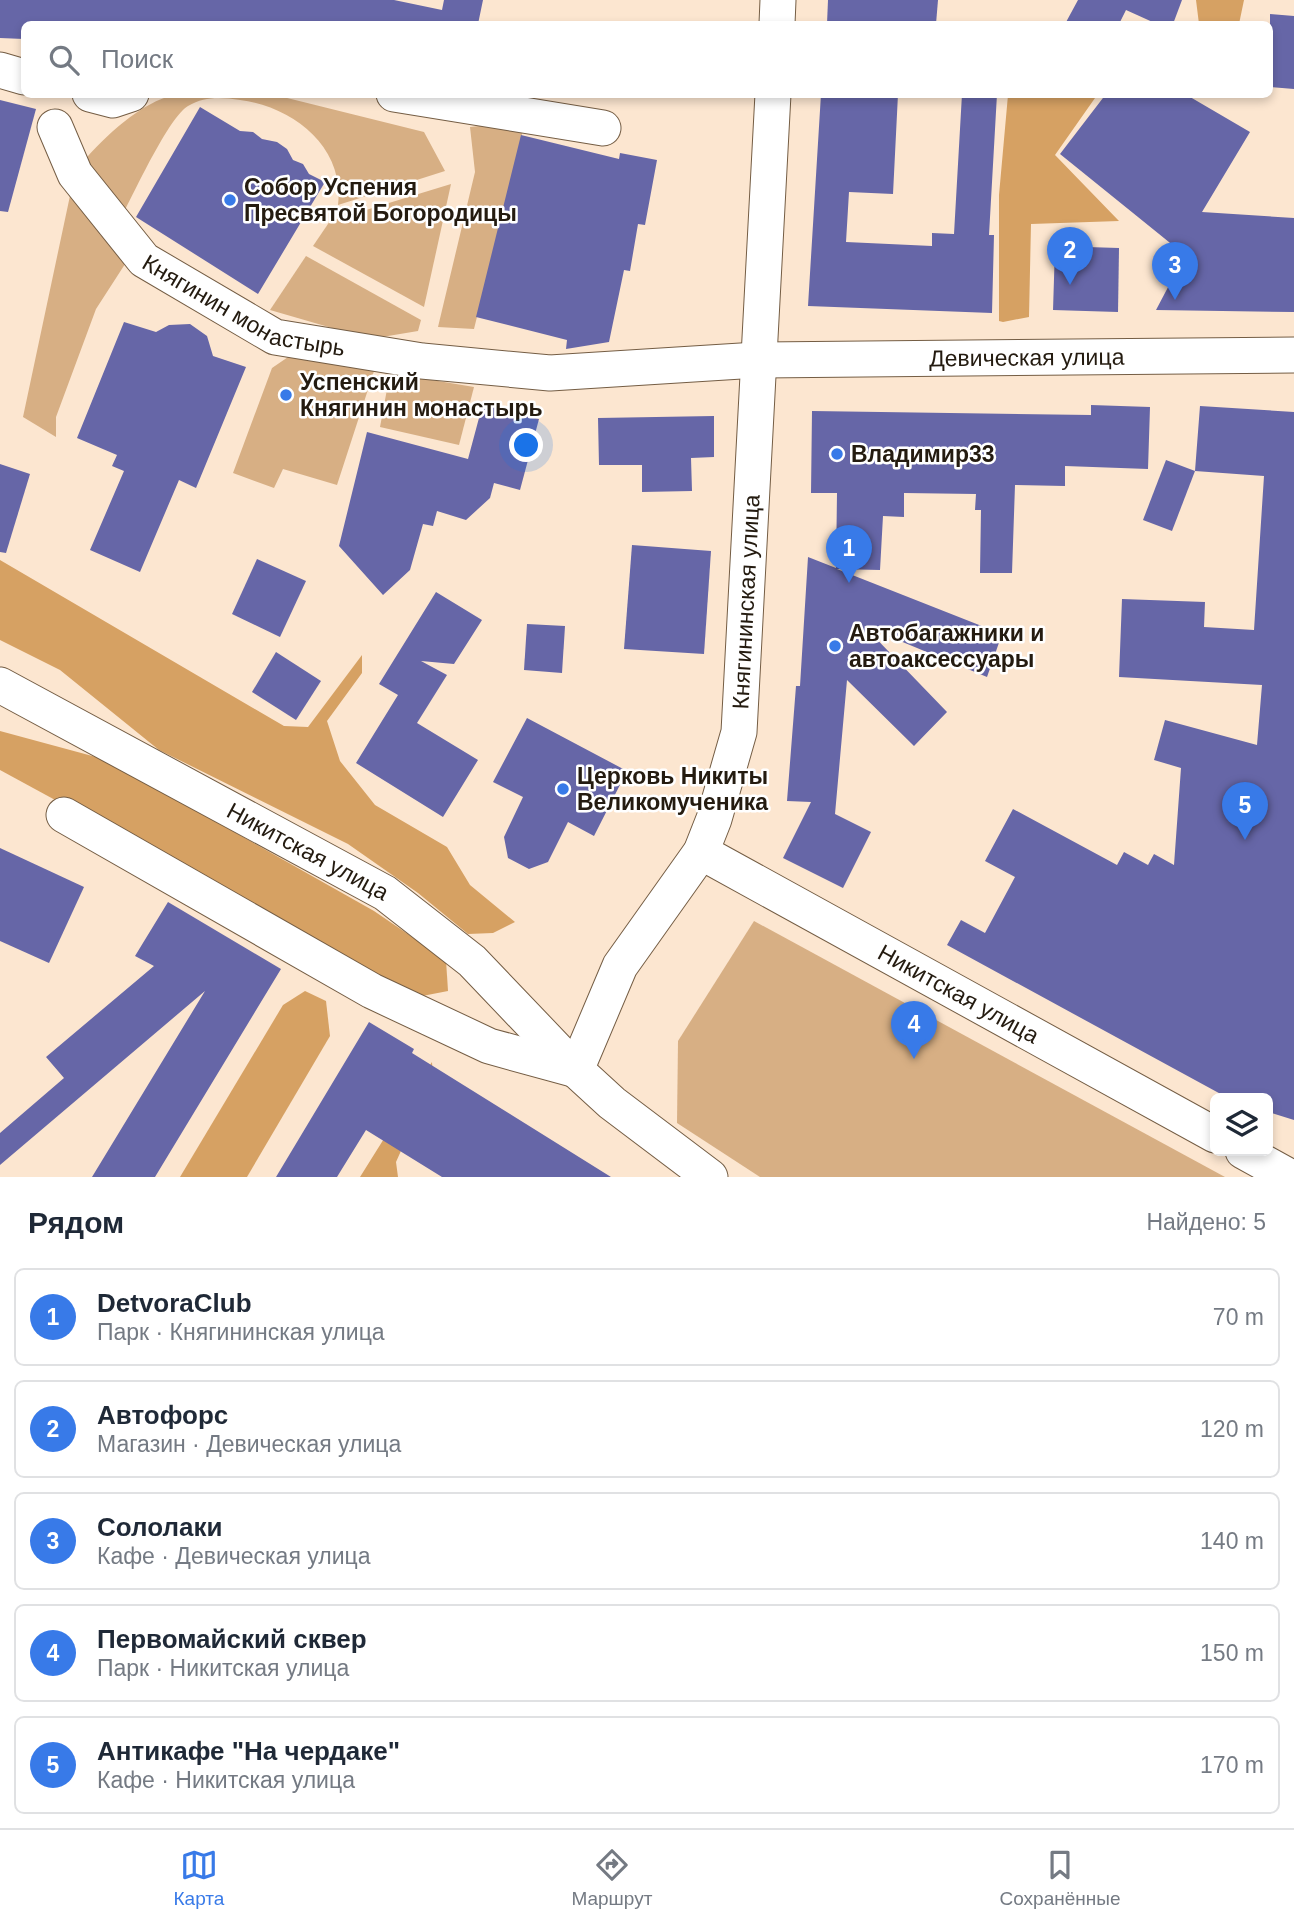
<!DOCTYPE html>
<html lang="ru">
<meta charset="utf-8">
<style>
:root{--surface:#fff;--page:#f2f2f3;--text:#1f2937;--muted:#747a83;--line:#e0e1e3;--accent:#387ae8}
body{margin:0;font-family:Helvetica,sans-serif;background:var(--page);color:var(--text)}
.controls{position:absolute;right:21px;bottom:21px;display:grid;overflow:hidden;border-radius:10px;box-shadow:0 4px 10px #0003}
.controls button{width:63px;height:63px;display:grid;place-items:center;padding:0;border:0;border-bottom:2px solid var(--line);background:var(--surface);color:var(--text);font:35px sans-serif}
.you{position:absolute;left:527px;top:446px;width:24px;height:24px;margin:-18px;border:5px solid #fff;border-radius:50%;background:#1a73e8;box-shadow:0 0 0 10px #1a73e833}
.badge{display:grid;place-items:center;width:46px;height:46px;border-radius:50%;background:var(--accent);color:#fff;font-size:23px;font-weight:700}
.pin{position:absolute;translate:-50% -58px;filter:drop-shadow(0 2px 4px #0008)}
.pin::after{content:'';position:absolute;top:37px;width:24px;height:21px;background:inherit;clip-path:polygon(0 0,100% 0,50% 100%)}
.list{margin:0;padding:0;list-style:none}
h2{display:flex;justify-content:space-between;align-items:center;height:91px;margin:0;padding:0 28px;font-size:30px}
h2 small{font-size:23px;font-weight:400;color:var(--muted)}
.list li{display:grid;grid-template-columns:46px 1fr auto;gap:21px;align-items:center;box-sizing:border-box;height:98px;margin:0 14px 14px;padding:0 14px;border:2px solid var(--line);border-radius:10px}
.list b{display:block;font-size:26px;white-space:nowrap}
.list p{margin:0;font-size:23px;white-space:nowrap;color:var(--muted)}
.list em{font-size:23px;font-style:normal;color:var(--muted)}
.icon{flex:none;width:38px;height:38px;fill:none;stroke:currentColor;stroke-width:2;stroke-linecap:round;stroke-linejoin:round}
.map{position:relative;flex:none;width:1294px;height:1177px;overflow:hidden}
.search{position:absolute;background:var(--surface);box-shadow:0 4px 10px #0003;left:21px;right:21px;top:21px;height:77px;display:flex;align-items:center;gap:18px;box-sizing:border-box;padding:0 24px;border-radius:10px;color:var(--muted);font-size:26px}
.sheet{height:651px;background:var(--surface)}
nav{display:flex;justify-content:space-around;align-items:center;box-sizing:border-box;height:98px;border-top:2px solid var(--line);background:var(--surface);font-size:19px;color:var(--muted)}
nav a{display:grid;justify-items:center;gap:4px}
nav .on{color:var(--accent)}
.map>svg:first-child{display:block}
.green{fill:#d7af84}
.forest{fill:#d6a163}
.building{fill:#6666a7}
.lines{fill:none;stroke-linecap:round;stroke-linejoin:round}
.minor-casing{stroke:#745d44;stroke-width:37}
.minor{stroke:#fff;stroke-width:35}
.poi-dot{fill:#387ae8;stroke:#fff;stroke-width:2.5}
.labels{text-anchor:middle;stroke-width:5;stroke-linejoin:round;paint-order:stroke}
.poi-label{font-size:23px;font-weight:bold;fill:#241b10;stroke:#fff;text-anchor:start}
.street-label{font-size:23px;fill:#241b10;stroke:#fff}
</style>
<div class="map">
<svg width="1294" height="1177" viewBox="0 0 1294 1177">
<rect width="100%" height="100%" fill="#fce6d0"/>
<g class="green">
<path d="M176,94H271L424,132L445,171L338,205C345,147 293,107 240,100C221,97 205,96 188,106C169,117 134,193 122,216L82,163C106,135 140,103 176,94Z"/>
<polygon points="489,125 524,126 474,329 438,327 475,172 470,127"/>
<polygon points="451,184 424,307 313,246 330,221"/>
<polygon points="71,191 127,261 96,309 56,417 56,437 23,417"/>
<polygon points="306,256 421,320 418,331 370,339 270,310"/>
<polygon points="291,355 375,368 337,485 283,469 274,488 233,473 272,368"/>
<polygon points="390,373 474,387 459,445 380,427"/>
<polygon points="754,921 1225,1177 760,1177 677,1123 678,1041"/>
</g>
<g class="forest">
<polygon points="1196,0 1244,0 1239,24 1199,24"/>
<polygon points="1008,95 1093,95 1095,98 1055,155 1119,221 1031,224 1029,317 1003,322 999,321 999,195"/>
<polygon points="0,560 284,726 308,727 362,655 362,673 327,721 340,761 375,805 447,847 470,885 515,922 493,933 468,934 418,893 348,844 159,750 60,670 0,640"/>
<polygon points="0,731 107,760 374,911 446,960 448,991 417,997 0,770"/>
<polygon points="305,991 326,1001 330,1036 247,1177 180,1177 283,1005"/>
<polygon points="432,1062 433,1079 396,1162 398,1177 360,1177"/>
</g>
<g class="building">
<polygon points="0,0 394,0 442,10 444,0 483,0 478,24 24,24 24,39 0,38"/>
<polygon points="828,0 938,0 936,24 827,24"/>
<polygon points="1078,0 1182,0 1173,24 1157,24 1126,10 1119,24 1065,24"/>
<polygon points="1270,14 1294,16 1294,89 1270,87"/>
<polygon points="821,94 898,94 893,194 849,192 846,242 932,246 932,233 954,234 962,94 997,94 989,235 994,235 992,313 808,306"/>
<polygon points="1106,94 1185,94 1250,132 1202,212 1294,218 1294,312 1156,310 1185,255 1060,154"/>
<polygon points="0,100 36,109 8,212 0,211"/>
<polygon points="200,107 240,131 253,132 262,139 277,142 287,149 293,160 303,164 309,174 325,182 258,294 136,217"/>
<polygon points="521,135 619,159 620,153 657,160 645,225 638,224 630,271 624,270 609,342 566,349 567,340 476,317"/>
<polygon points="1055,246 1119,248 1118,312 1053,310"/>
<polygon points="124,322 156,332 169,325 190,324 207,336 213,356 246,367 196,488 179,480 140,572 90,550 124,471 112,466 117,455 77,438"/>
<polygon points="483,403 539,419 520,490 494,483 490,498 466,520 437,511 433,526 423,524 410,570 383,595 339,546 367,432 468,459"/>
<polygon points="1091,405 1150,407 1148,469 1065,466 1065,486 1015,485 1012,573 980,573 981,510 975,510 976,494 904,493 904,517 883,516 880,570 837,569 1002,634 987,677 864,626 947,712 914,746 847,680 835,814 871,832 843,888 783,858 811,802 787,801 796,686 800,686 808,557 836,568 837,493 811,493 812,411 1091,415"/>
<polygon points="1200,406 1294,412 1294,1120 1268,1112 1268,1098 1228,1098 947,945 961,920 985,933 1015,877 985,861 1013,809 1117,865 1124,852 1148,865 1154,854 1174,865 1181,768 1154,760 1165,720 1257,745 1262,685 1119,677 1122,599 1205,602 1204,627 1254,630 1264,476 1195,471"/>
<polygon points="714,416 714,457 691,458 692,491 642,492 642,465 599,465 598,418"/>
<polygon points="1166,460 1195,471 1172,531 1143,520"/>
<polygon points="0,464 30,474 6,553 0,552"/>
<polygon points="632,545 711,551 704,654 624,649"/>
<polygon points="257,559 306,581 280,637 232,614"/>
<polygon points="436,592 482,620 454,664 421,661 447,675 417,723 478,760 443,817 356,763 398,695 379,684"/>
<polygon points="527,624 565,626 562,673 524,670"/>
<polygon points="276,652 321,681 296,720 252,692"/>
<polygon points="527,718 627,771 594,836 568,822 548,862 529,869 508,858 504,837 523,797 493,782"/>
<polygon points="0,848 84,887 49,963 0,941"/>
<polygon points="168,902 281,969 155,1177 92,1177 205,991 0,1165 0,1133 64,1078 46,1057 154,966 135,956"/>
<polygon points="369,1022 414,1049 412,1053 611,1177 442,1177 366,1130 337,1177 276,1177"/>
</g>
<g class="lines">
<g class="minor-casing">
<g id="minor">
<polyline points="777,24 778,0"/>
<polyline points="0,70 24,77"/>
<polyline points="90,94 113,100 131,94"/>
<polyline points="394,94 603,128"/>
<path id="s1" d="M55,127L75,174L144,260L275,337L422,361L550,373L757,360L1294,355"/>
<path id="s2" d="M0,685L385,893L472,961L576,1070L612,1103L710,1177"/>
<polyline points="64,815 372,991 489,1046 576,1070"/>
<path id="s3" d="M701,852L1215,1135"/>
<path id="s4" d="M576,1070L620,966L701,852L714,819L739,732L773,94"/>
<polyline points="1243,1151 1290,1177"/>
</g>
</g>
<use href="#minor" class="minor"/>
</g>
<g class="poi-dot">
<circle cx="230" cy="200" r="7"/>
<circle cx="286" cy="395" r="7"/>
<circle cx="837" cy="454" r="7"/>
<circle cx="835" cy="646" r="7"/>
<circle cx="563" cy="789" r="7"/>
</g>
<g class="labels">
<g class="poi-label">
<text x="244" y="195">Собор Успения<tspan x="244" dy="26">Пресвятой Богородицы</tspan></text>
<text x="300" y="390">Успенский<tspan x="300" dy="26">Княгинин монастырь</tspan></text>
<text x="851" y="462">Владимир33</text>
<text x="849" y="641">Автобагажники и<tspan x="849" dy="26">автоаксессуары</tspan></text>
<text x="577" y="784">Церковь Никиты<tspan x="577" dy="26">Великомученика</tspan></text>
</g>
<g class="street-label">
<text dy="8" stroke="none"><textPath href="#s1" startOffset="273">Княгинин монастырь</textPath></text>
<text dy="8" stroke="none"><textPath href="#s1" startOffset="1068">Девическая улица</textPath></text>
<text dy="8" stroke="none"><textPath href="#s4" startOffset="509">Княгининская улица</textPath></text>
<text dy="8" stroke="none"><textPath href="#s2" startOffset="350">Никитская улица</textPath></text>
<text dy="8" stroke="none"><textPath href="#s3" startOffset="294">Никитская улица</textPath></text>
</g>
</g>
</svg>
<div class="controls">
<button><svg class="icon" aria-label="layers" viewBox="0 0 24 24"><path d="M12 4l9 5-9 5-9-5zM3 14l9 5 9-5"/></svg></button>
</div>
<div class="you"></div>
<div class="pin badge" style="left:849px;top:583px">1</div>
<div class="pin badge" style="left:1070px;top:285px">2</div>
<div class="pin badge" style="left:1175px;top:300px">3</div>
<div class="pin badge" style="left:914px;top:1059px">4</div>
<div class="pin badge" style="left:1245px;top:840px">5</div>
<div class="search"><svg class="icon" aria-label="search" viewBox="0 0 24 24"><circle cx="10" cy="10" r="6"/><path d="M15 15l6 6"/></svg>Поиск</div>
</div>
<section class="sheet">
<h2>Рядом<small>Найдено: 5</small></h2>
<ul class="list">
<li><span class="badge">1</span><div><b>DetvoraClub</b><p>Парк · Княгининская улица</p></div><em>70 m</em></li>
<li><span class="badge">2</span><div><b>Автофорс</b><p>Магазин · Девическая улица</p></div><em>120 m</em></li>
<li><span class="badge">3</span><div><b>Сололаки</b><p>Кафе · Девическая улица</p></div><em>140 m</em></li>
<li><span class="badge">4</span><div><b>Первомайский сквер</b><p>Парк · Никитская улица</p></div><em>150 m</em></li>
<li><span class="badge">5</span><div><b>Антикафе &quot;На чердаке&quot;</b><p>Кафе · Никитская улица</p></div><em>170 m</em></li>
</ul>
</section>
<nav>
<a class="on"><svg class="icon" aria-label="map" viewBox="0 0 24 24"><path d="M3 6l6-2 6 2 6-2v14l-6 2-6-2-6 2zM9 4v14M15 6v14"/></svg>Карта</a>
<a><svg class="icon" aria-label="directions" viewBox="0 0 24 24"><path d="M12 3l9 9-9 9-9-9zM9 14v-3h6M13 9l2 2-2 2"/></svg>Маршрут</a>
<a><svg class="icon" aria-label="saved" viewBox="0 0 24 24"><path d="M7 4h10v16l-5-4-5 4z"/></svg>Сохранённые</a>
</nav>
